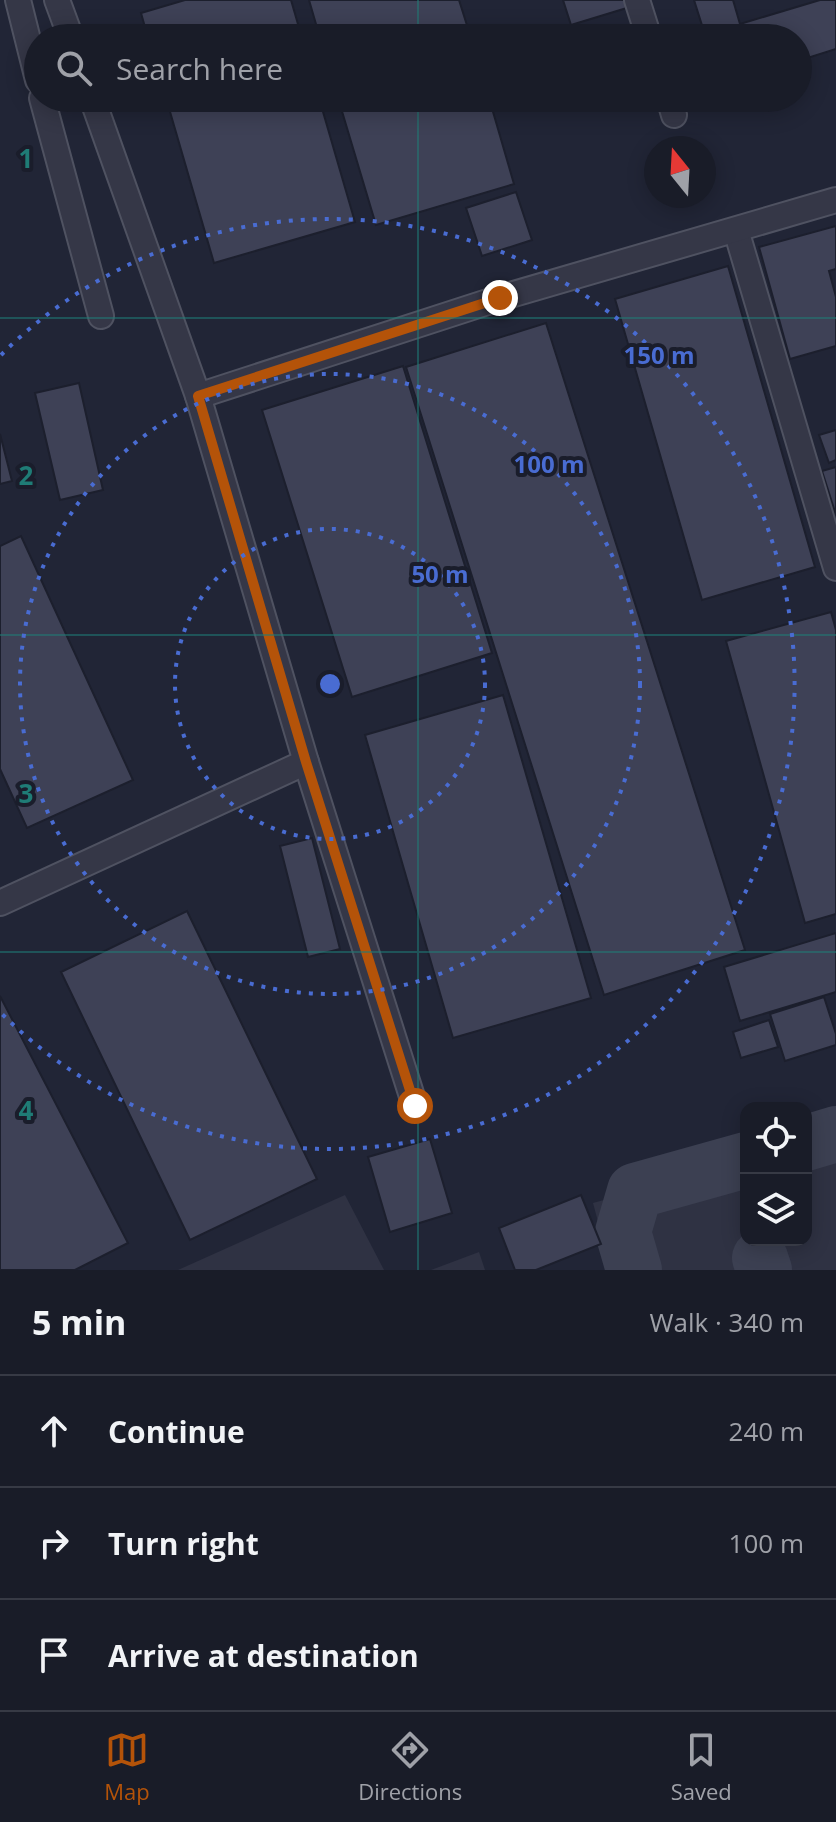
<!DOCTYPE html>
<meta charset="utf-8">
<style>
:root{--surface:#191c28;--page:#262934;--text:#f1f3f6;--muted:#9fa1a8;--line:#373a45;--accent:#b45309}
body{margin:0;font-family:"Open Sans",sans-serif;background:var(--page);color:var(--text)}
.controls{position:absolute;right:24px;bottom:24px;display:grid;overflow:hidden;border-radius:16px;box-shadow:0 4px 20px #0003}
.controls button{width:72px;height:72px;display:grid;place-items:center;padding:0;border:0;border-bottom:2px solid var(--line);background:var(--surface);color:var(--text);font:40px sans-serif}
.compass{position:absolute;left:644px;top:136px;width:72px;height:72px;border-radius:50%;background:var(--surface);box-shadow:0 4px 20px #0003;rotate:342deg}
.stop{position:absolute;width:24px;height:24px;margin:-18px;border:6px solid #b45309;border-radius:50%;background:#fff}
.stop.end{background:#b45309;border-color:#fff;box-shadow:0 2px 8px #0008}
.list{margin:0;padding:0;list-style:none}
h2{display:flex;justify-content:space-between;align-items:center;height:104px;margin:0;padding:0 32px;font-size:34px}
h2 small{font-size:26px;font-weight:400;color:var(--muted)}
.list li{display:grid;grid-template-columns:52px 1fr auto;gap:24px;align-items:center;box-sizing:border-box;height:112px;padding:0 32px;border-top:2px solid var(--line)}
.list b{display:block;font-size:30px;white-space:nowrap}
.list em{font-size:26px;font-style:normal;color:var(--muted)}
.icon{flex:none;width:44px;height:44px;fill:none;stroke:currentColor;stroke-width:2;stroke-linecap:round;stroke-linejoin:round}
.map{position:relative;flex:none;width:836px;height:1270px;overflow:hidden}
.search{position:absolute;background:var(--surface);box-shadow:0 4px 20px #0003;left:24px;right:24px;top:24px;height:88px;display:flex;align-items:center;gap:20px;box-sizing:border-box;padding:0 28px;border-radius:44px;color:var(--muted);font-size:30px}
.sheet{height:440px;background:var(--surface)}
nav{display:flex;justify-content:space-around;align-items:center;box-sizing:border-box;height:112px;border-top:2px solid var(--line);background:var(--surface);font-size:22px;color:var(--muted)}
nav a{display:grid;justify-items:center;gap:4px}
nav .on{color:var(--accent)}
.map>svg:first-child{display:block}
.airport{fill:#2f3243}
.lines{fill:none;stroke-linecap:round;stroke-linejoin:round}
.taxiway{stroke:#3c4052;stroke-width:56}
.building{fill:#3e4156;stroke:#1c1f2d;stroke-width:2}
.minor-casing{stroke:#4f5261;stroke-width:28}
.minor{stroke:#353747;stroke-width:24}
.route{stroke:#b45309;stroke-width:10}
.grid{fill:none;stroke:#1f7c76;stroke-width:2;stroke-opacity:0.55}
.ring{fill:none;stroke:#496cd2;stroke-width:4;stroke-dasharray:4 8}
.grid-label{font-size:26px;text-anchor:middle;font-weight:bold;fill:#1f7c76;stroke:#1a1d2b;stroke-width:8;stroke-linejoin:round;paint-order:stroke}
.centre{fill:#496cd2;stroke:#1a1d2b;stroke-width:4}
.ring-label{font-size:24px;text-anchor:middle;font-weight:bold;fill:#496cd2;stroke:#1a1d2b;stroke-width:8;stroke-linejoin:round;paint-order:stroke}
</style>
<div class="map">
<svg width="836" height="1270" viewBox="0 0 836 1270">
<rect width="100%" height="100%" fill="#212536"/>
<g class="airport">
<polygon points="836,1134 836,1270 611,1270 593,1203 746,1160 746,1240 806,1240 806,1143"/>
<polygon points="345,1195 384,1270 178,1270"/>
<polygon points="479,1252 485,1270 431,1270"/>
</g>
<g class="lines">
<g class="taxiway">
<polyline points="806,1143 836,1134"/>
<polyline points="760,1258 764,1270"/>
<polyline points="634,1270 623,1232 635,1191 746,1160"/>
</g>
</g>
<g class="building">
<polygon points="185,0 291,0 302,38 148,38 141,13"/>
<polygon points="309,0 459,0 471,38 320,38"/>
<polygon points="563,0 628,0 630,7 571,25"/>
<polygon points="694,0 733,0 740,24 820,0 836,0 836,49 798,61 798,38 706,38"/>
<polygon points="166,98 319,98 355,222 214,263"/>
<polygon points="338,98 489,98 514,184 376,225"/>
<polygon points="516,192 532,240 482,256 466,208"/>
<polygon points="836,226 836,269 829,271 836,297 836,346 790,359 759,247"/>
<polygon points="728,266 815,567 702,600 615,299"/>
<polygon points="546,323 745,950 604,995 406,367"/>
<polygon points="403,366 492,653 352,697 262,410"/>
<polygon points="79,383 103,490 60,500 35,393"/>
<polygon points="836,430 836,460 829,463 819,435"/>
<polygon points="0,434 12,481 0,484"/>
<polygon points="836,467 836,515 822,471"/>
<polygon points="21,536 133,780 27,828 0,769 0,546"/>
<polygon points="831,612 836,630 836,914 805,923 726,641"/>
<polygon points="503,695 591,998 453,1038 365,735"/>
<polygon points="312,838 340,949 308,957 280,846"/>
<polygon points="187,911 317,1179 190,1240 61,972"/>
<polygon points="836,933 836,992 740,1021 724,967"/>
<polygon points="0,996 128,1243 75,1270 0,1270"/>
<polygon points="824,997 836,1034 836,1045 785,1061 770,1014"/>
<polygon points="769,1020 778,1047 741,1058 733,1032"/>
<polygon points="430,1139 452,1213 390,1232 368,1157"/>
<polygon points="581,1195 601,1244 536,1270 515,1270 499,1228"/>
</g>
<g class="lines">
<g class="minor-casing">
<g id="minor">
<polyline points="18,0 38,80"/>
<polyline points="57,0 71,38"/>
<polyline points="637,0 649,38"/>
<polyline points="42,98 101,316"/>
<polyline points="669,98 674,115"/>
<polyline points="736,230 836,568"/>
<polyline points="198,396 500,298 836,200"/>
<polyline points="306,762 415,1106"/>
<polyline points="0,903 306,762 198,396 92,98"/>
</g>
</g>
<use href="#minor" class="minor"/>
</g>
<g class="lines">
<polyline class="route" points="415,1106 306,762 198,396 500,298"/>
</g>
<path class="grid" d="M418,0V38M418,98V1270M0,318H836M0,635H836M0,952H836"/>
<g class="ring">
<circle cx="330" cy="684" r="155"/>
<circle cx="330" cy="684" r="310"/>
<path d="M1 355A465 465 0 1 1 1 1013"/>
</g>
<g class="grid-label">
<text x="26" y="168">1</text>
<text x="26" y="485">2</text>
<text x="26" y="803">3</text>
<text x="26" y="1120">4</text>
</g>
<circle cx="330" cy="684" r="12" class="centre"/>
<g class="ring-label">
<text x="659" y="364">150 m</text>
<text x="549" y="473">100 m</text>
<text x="440" y="583">50 m</text>
</g>
</svg>
<div class="controls">
<button><svg class="icon" aria-label="locate" viewBox="0 0 24 24"><circle cx="12" cy="12" r="6"/><path d="M12 2v4M12 18v4M2 12h4M18 12h4"/></svg></button>
<button><svg class="icon" aria-label="layers" viewBox="0 0 24 24"><path d="M12 4l9 5-9 5-9-5zM3 14l9 5 9-5"/></svg></button>
</div>
<svg class="compass" viewBox="-18 -18 36 36"><path d="M0-13l5 13h-10z" fill="#e53935"/><path d="M0 13l5-13h-10z" fill="#9fa1a8"/></svg>
<div class="stop" style="left:415px;top:1106px"></div>
<div class="stop end" style="left:500px;top:298px"></div>
<div class="search"><svg class="icon" aria-label="search" viewBox="0 0 24 24"><circle cx="10" cy="10" r="6"/><path d="M15 15l6 6"/></svg>Search here</div>
</div>
<section class="sheet">
<h2>5 min<small>Walk · 340 m</small></h2>
<ul class="list">
<li><svg class="icon" aria-label="ahead" viewBox="0 0 24 24"><path d="M12 20V5M6 11l6-6 6 6"/></svg><div><b>Continue</b></div><em>240 m</em></li>
<li><svg class="icon" aria-label="right" viewBox="0 0 24 24"><path d="M7 20v-9h11M14 6l5 5-5 5"/></svg><div><b>Turn right</b></div><em>100 m</em></li>
<li><svg class="icon" aria-label="arrive" viewBox="0 0 24 24"><path d="M6 21V4h12l-3 4 3 4H6"/></svg><div><b>Arrive at destination</b></div></li>
</ul>
</section>
<nav>
<a class="on"><svg class="icon" aria-label="map" viewBox="0 0 24 24"><path d="M3 6l6-2 6 2 6-2v14l-6 2-6-2-6 2zM9 4v14M15 6v14"/></svg>Map</a>
<a><svg class="icon" aria-label="directions" viewBox="0 0 24 24"><path d="M12 3l9 9-9 9-9-9zM9 14v-3h6M13 9l2 2-2 2"/></svg>Directions</a>
<a><svg class="icon" aria-label="saved" viewBox="0 0 24 24"><path d="M7 4h10v16l-5-4-5 4z"/></svg>Saved</a>
</nav>
